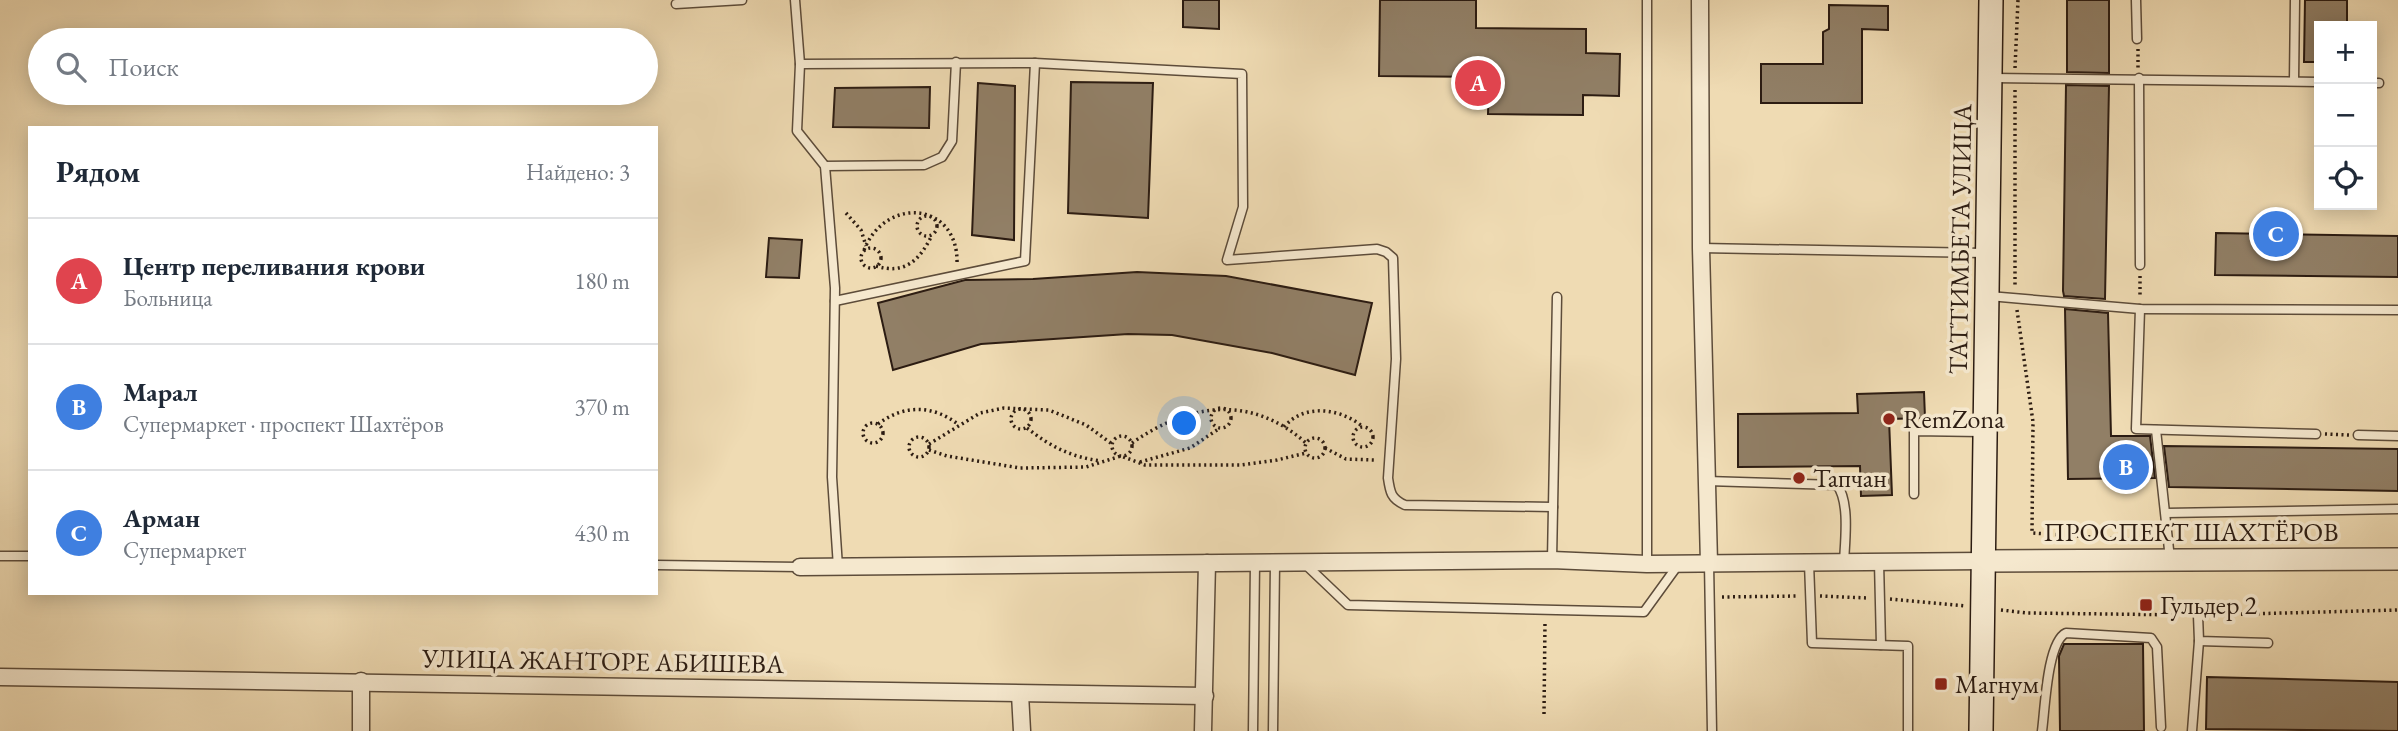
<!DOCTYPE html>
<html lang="ru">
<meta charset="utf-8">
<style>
:root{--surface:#fff;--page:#f2f2f3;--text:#1f2937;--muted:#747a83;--line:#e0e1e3;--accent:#8f2418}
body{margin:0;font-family:"EB Garamond",serif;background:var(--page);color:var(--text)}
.controls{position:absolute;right:21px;top:21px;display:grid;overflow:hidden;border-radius:0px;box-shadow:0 4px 18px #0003}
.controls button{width:63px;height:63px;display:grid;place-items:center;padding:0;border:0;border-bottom:2px solid var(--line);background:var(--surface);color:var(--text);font:35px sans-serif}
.you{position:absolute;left:1185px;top:424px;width:24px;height:24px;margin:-18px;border:5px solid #fff;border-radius:50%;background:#1a73e8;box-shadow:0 0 0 10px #1a73e833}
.badge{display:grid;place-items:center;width:46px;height:46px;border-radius:50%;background:var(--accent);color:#fff;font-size:23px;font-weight:700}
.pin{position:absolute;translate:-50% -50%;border:4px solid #fff;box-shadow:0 2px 7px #0006}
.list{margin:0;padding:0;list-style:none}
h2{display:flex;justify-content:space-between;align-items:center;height:91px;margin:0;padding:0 28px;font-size:30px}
h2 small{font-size:23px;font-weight:400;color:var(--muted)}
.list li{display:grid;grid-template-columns:46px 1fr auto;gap:21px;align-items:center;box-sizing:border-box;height:126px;padding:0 28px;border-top:2px solid var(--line)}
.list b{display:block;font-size:26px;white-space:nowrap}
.list p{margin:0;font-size:23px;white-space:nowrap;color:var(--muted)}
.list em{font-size:23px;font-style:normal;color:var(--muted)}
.icon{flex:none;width:38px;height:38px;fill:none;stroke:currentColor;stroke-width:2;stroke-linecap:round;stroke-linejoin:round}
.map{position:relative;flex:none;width:2398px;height:731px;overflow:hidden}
.search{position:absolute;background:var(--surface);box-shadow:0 4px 18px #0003;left:28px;top:28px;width:630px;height:77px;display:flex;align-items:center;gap:18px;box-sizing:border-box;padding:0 24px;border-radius:38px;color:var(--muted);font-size:26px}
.panel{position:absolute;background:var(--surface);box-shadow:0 4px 18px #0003;left:28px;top:126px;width:630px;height:469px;border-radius:0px}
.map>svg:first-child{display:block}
.building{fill:#917f66;stroke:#2c1c12;stroke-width:2}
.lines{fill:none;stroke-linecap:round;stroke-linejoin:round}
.service-casing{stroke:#5d4c3a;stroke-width:11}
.minor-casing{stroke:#5d4c3a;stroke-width:19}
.tertiary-casing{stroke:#5d4c3a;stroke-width:24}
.secondary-casing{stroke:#2c1c12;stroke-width:26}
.path{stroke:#2c1c12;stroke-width:3.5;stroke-dasharray:2 3.5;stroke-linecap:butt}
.service{stroke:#f5e8ce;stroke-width:8}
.minor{stroke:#f5e8ce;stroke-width:16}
.tertiary{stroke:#f5e8ce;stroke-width:21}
.secondary{stroke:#f5e8ce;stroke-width:23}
.poi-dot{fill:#8f2418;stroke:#f5e8ce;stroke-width:2.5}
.labels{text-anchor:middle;stroke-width:7;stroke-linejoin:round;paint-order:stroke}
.street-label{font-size:26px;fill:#2c1c12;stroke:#f5e8ce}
.poi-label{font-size:26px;fill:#2c1c12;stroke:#f5e8ce;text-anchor:start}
</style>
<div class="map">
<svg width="2398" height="731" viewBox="0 0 2398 731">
<rect width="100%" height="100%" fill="#efdbb3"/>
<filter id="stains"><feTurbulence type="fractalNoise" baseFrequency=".00286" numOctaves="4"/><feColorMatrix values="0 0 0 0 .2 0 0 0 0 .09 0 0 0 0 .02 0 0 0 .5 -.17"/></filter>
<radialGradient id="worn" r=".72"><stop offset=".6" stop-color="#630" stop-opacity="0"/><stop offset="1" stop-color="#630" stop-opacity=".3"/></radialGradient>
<g class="building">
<polygon points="1183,0 1219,0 1219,29 1183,27"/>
<polygon points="1380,0 1476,0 1476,28 1586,29 1586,53 1620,54 1619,96 1583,95 1583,115 1488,114 1489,77 1379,76"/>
<polygon points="2067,0 2109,0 2109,73 2067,72"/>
<polygon points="2305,0 2347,0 2347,26 2319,26 2319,62 2304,62"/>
<polygon points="1829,5 1888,6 1888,30 1862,29 1862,103 1761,103 1761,64 1823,64 1823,32 1829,29"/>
<polygon points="1071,82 1153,83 1148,218 1068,213"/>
<polygon points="978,83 1015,86 1014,240 972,235"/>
<polygon points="2066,85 2109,86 2105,299 2064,296 2063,291"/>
<polygon points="930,87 929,128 833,127 835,88"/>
<polygon points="2216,233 2398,236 2398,277 2215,275"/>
<polygon points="769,238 802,240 799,278 766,277"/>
<polygon points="1137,272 1226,276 1372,303 1355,375 1272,353 1172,335 1128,334 981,344 893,370 878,303 965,280 1033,279"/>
<polygon points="2065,309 2108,313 2111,436 2150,436 2155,478 2068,479"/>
<polygon points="1924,392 1925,418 1889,419 1892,495 1861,496 1860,466 1738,467 1738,414 1858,413 1857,394"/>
<polygon points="2164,446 2398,449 2398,491 2169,487"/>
<polygon points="2064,644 2143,644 2144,731 2060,731 2059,656"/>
<polygon points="2207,677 2398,682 2398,731 2206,729"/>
</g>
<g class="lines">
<g class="service-casing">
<g id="service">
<polyline points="795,0 800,64 797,131 825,166 835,288 832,477 838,567"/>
<polyline points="1647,0 1647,564"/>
<polyline points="2136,0 2137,39"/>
<polyline points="676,4 742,0"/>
<path d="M800,64L1035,63L1242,74L1243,207L1227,260L1377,249L1386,252L1393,258L1396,359L1388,478C1390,492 1391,499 1405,505L1553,507"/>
<polyline points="1993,78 2319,82"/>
<polyline points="2139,78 2140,265"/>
<polyline points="2294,81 2295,0"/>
<polyline points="2372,83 2379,83"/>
<polyline points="825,166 924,165 942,157 952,141 956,62"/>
<polyline points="1701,248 1984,253"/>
<polyline points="1989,296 2140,309 2398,310"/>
<polyline points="835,301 1025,261 1035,63"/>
<polyline points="2140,309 2136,429 2316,434"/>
<polyline points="2156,430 2170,559"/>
<polyline points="2358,435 2398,436"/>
<path d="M1707,481L1837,485C1850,502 1845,541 1844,562"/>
<polyline points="1914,494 1914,431 1982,432"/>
<polyline points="2166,513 2398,509"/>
<polyline points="0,556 30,556"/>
<polyline points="1552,560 1557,297"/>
<polyline points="1879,562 1881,645"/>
<polyline points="1709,563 1712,731"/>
<polyline points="1809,563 1812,643 1908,646 1908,731"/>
<polyline points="1305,564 1348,605 1644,612 1678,565"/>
<polyline points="656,565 800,567"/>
<polyline points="2198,615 2199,641 2268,643"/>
<polyline points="1253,731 1255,563"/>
<polyline points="1273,731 1275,563"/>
<path d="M2042,731C2045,710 2047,642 2066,633L2151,638L2157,647L2161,727"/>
<polyline points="2192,731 2199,641"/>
</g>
</g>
<g class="minor-casing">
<g id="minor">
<polyline points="1700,0 1701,248 1709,563"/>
<polyline points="800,567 1552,560 1647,564 1984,561"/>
<polyline points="0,677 1205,696"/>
<polyline points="361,681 361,731"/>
<polyline points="1020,694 1022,731"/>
<polyline points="1203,731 1207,563"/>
</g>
</g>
<g class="tertiary-casing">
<polyline id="tertiary" points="1984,561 2398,559"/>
</g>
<g class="secondary-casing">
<polyline id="secondary" points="1981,731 1991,0"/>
</g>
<g class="path">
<polyline points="2138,49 2138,69"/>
<polyline points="2015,68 2018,0"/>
<polyline points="2015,90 2015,288"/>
<polyline points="846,213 861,230 866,246"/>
<circle cx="927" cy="226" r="10"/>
<circle cx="871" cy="258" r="10"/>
<path d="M864,250C886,195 959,202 957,264"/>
<path d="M876,266C905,275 920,260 932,235"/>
<polyline points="2140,276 2140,296"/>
<polyline points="2017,310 2033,422 2032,533 2135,540"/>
<circle cx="1221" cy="418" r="10"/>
<circle cx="1021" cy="419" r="10"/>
<circle cx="873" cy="433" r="10"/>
<path d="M878,424C904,404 934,405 959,425"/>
<circle cx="1363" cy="437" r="10"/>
<path d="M1284,427C1304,403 1341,408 1363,427"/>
<path d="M1027,428C1051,447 1071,457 1101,461"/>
<polyline points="2325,434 2349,435"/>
<circle cx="1122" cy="446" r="10"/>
<circle cx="919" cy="447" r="10"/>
<circle cx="1315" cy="448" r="10"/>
<path d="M1132,443C1189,403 1251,394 1306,443"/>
<polyline points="929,444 980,413 1004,408 1049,410 1086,425 1112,444"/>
<polyline points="1325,448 1346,459 1375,460"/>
<polyline points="929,450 947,456 1020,468 1086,467 1121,456 1145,465 1241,465 1277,460 1306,453"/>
<polyline points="1140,462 1190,448 1220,428"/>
<polyline points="1820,596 1868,598"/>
<polyline points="1722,597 1798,596"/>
<polyline points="1890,599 1966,606"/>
<polyline points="2001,610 2027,613 2186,615"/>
<polyline points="2208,615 2398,610"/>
<polyline points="1544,714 1545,622"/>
</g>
<use href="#service" class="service"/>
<use href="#minor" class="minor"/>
<use href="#tertiary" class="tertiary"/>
<use href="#secondary" class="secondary"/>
</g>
<g class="poi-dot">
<circle cx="1889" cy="419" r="7"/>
<circle cx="1799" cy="478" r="7"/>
<rect x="2139" y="598" width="14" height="14" rx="3.5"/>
<rect x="1934" y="677" width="14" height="14" rx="3.5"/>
</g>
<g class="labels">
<g class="street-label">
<text transform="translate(1960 239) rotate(-89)" y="9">ТАТТИМБЕТА УЛИЦА</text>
<text x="2191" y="541">ПРОСПЕКТ ШАХТЁРОВ</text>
<text transform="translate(603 661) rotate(1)" y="9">УЛИЦА ЖАНТОРЕ АБИШЕВА</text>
</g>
<g class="poi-label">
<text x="1903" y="428">RemZona</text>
<text x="1813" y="487">Тапчан</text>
<text x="2160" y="614">Гульдер 2</text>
<text x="1955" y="693">Магнум</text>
</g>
</g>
<rect width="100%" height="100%" filter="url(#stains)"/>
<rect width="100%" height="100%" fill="url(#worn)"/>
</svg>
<div class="controls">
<button>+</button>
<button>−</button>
<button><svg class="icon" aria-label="locate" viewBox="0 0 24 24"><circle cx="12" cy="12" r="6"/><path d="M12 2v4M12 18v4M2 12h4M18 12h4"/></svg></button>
</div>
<div class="you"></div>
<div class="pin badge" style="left:1478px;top:83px;background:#e0444e">A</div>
<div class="pin badge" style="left:2126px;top:467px;background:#3f7fe0">B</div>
<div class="pin badge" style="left:2276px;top:234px;background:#3f7fe0">C</div>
<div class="search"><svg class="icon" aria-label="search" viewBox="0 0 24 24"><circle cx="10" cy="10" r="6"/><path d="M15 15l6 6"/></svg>Поиск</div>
<section class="panel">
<h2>Рядом<small>Найдено: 3</small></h2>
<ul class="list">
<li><span class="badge" style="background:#e0444e">A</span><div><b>Центр переливания крови</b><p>Больница</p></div><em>180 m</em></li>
<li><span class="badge" style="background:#3f7fe0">B</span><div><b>Марал</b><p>Супермаркет · проспект Шахтёров</p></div><em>370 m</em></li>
<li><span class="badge" style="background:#3f7fe0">C</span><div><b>Арман</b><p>Супермаркет</p></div><em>430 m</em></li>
</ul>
</section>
</div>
